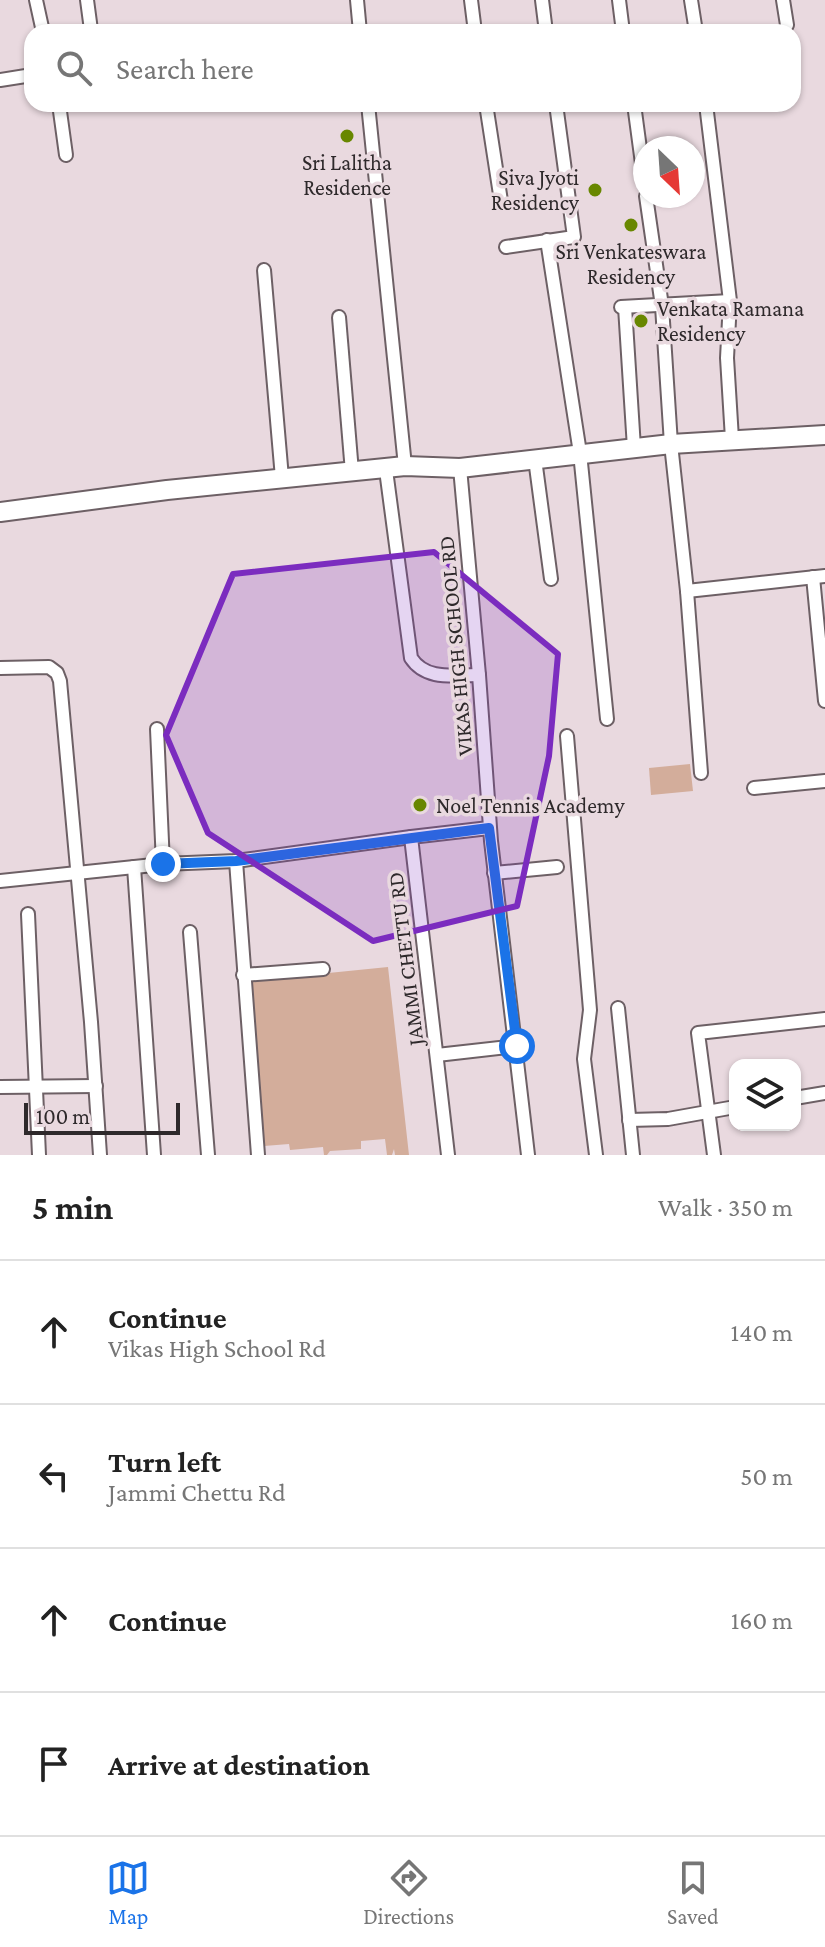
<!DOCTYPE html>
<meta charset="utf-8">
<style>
:root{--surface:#fff;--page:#f2f2f2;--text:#222;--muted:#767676;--line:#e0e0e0;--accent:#1a73e8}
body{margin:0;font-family:"Crimson Pro",serif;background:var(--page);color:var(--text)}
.controls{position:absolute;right:24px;bottom:24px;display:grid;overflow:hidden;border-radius:16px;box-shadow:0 2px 6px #0004}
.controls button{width:72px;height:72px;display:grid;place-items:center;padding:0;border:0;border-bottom:2px solid var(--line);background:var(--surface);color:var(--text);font:40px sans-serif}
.compass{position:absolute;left:633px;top:136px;width:72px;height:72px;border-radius:50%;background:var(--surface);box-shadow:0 2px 6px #0004;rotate:155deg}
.scale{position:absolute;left:24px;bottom:20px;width:156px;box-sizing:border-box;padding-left:8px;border:4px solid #2e292b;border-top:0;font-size:22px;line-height:28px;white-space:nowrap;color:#2e292b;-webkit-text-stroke:6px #e9d9df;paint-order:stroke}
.stop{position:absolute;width:24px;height:24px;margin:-18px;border:6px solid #1a73e8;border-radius:50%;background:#fff}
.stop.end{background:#1a73e8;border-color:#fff;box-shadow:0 2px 8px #0008}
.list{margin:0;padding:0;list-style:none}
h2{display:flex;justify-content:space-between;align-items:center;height:104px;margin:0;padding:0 32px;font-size:34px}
h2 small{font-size:26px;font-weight:400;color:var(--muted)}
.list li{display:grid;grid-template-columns:52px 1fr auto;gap:24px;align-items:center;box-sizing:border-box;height:144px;padding:0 32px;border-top:2px solid var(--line)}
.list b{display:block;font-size:30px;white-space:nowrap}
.list p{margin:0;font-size:26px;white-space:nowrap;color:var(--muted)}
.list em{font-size:26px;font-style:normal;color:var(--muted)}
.icon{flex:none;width:44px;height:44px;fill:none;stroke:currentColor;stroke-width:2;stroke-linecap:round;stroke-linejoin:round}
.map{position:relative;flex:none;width:825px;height:1155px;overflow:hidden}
.search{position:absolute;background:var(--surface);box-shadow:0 2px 6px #0004;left:24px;right:24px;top:24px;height:88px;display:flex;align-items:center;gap:20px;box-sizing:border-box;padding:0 28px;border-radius:24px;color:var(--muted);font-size:30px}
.sheet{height:680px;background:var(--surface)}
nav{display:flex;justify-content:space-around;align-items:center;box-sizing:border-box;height:112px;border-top:2px solid var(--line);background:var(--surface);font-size:22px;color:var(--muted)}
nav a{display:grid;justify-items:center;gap:4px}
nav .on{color:var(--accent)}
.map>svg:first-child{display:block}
.green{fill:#d3ad9b}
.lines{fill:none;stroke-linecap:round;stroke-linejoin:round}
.street-casing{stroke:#6d6065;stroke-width:16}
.secondary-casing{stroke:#6d6065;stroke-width:22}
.street{stroke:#fff;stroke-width:12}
.secondary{stroke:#fff;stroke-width:18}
.route{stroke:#1a73e8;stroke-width:10}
.marked{fill:#7b2cbf;fill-opacity:0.2;stroke:#7b2cbf;stroke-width:6;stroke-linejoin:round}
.poi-dot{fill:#688700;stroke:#e9d9df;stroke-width:3}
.labels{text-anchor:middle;stroke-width:7;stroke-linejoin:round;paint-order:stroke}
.poi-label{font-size:22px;fill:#2e292b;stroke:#e9d9df}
.street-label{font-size:22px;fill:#2e292b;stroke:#e9d9df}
</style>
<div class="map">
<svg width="825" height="1155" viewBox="0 0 825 1155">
<rect width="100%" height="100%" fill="#e9d9df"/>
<g class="green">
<polygon points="690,764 693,791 651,795 649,768"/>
<polygon points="388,967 409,1155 395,1155 394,1149 392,1155 387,1155 385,1139 361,1141 361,1149 330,1151 327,1155 324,1155 323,1147 290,1150 289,1144 264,1146 249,981"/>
</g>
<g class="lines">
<g class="street-casing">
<g id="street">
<polyline points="36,0 43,32"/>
<polyline points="87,0 91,30"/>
<polyline points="357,0 360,32"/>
<polyline points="471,0 475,32"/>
<polyline points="542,0 546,32"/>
<polyline points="619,0 623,32"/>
<polyline points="691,0 696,32"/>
<polyline points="783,0 787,25"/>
<polyline points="0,80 32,75"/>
<polyline points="59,104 66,155"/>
<polyline points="368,104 405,466"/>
<polyline points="486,104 501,201"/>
<polyline points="634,104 645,186"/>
<polyline points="706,104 730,301 727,358 732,439"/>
<polyline points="646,196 662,306 671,444 687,591 701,773"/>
<polyline points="547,240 580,453 607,719"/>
<polyline points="506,247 574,237 556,104"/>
<polyline points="264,270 282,478"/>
<polyline points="621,307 730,301"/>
<polyline points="625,307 634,448"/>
<polyline points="339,317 352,472"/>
<polyline points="535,459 551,579"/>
<polyline points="460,468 479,675 491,841 528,1155"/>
<path d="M386,470L411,658C426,681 454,675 479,675"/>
<polyline points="813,577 825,701"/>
<polyline points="687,591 825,576"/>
<polyline points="0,668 49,667 57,673 60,681 91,1022 100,1155"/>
<polyline points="567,736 590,1010 584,1059 596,1155"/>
<polyline points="754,788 825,781"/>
<polyline points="236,861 258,1155"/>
<polyline points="163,864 236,861 411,837"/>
<polyline points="134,867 154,1155"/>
<polyline points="494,873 557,867"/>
<polyline points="0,881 163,864 157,729"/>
<polyline points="28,914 39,1155"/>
<polyline points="190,932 208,1155"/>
<polyline points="243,975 323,969"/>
<polyline points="618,1008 633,1155"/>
<polyline points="437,1055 517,1046"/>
<polyline points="0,1087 96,1086"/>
<polyline points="795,1098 825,1093"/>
<polyline points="629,1120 668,1119 735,1107"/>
<polyline points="448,1155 411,837 489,828"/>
<polyline points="714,1155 698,1033 825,1019"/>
</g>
</g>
<g class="secondary-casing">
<polyline id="secondary" points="0,512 167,490 405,466 460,468 671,444 825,435"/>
</g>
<use href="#street" class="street"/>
<use href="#secondary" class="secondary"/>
</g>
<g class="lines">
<polyline class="route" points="163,864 236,861 489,828 517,1046"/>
</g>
<path class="marked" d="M434,552L558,654L549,756L517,906L373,941L208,833L166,735L233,574Z"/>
<g class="poi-dot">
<circle cx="347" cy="136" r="8"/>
<circle cx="595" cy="190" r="8"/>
<circle cx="631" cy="225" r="8"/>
<circle cx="641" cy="321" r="8"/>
<circle cx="420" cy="805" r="8"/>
</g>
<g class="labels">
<g class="poi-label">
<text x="347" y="170">Sri Lalitha<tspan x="347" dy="25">Residence</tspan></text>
<text x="579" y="185" text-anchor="end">Siva Jyoti<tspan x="579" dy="25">Residency</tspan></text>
<text x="631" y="259">Sri Venkateswara<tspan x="631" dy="25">Residency</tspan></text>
<text x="657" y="316" text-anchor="start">Venkata Ramana<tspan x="657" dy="25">Residency</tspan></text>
<text x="436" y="813" text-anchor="start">Noel Tennis Academy</text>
</g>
<g class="street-label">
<text transform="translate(455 646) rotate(-95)" y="8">VIKAS HIGH SCHOOL RD</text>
<text transform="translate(405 959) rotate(-97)" y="8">JAMMI CHETTU RD</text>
</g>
</g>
</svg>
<div class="controls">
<button><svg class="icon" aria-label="layers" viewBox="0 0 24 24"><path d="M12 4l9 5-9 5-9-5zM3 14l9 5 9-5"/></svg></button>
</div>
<svg class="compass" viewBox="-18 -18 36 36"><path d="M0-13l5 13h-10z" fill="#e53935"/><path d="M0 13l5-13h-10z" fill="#767676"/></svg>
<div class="scale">100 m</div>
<div class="stop" style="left:517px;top:1046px"></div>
<div class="stop end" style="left:163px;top:864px"></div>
<div class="search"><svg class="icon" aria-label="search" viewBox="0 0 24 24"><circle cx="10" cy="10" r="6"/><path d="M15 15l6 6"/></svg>Search here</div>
</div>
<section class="sheet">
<h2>5 min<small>Walk · 350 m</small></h2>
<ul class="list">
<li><svg class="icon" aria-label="ahead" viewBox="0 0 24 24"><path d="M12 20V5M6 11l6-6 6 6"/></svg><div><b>Continue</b><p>Vikas High School Rd</p></div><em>140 m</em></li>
<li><svg class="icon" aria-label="left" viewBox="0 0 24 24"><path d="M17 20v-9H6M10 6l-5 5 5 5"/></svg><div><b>Turn left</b><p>Jammi Chettu Rd</p></div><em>50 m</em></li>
<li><svg class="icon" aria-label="ahead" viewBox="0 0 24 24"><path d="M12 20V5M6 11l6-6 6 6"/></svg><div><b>Continue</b></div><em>160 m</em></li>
<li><svg class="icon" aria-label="arrive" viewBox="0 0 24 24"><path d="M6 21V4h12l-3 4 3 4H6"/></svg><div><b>Arrive at destination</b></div></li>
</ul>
</section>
<nav>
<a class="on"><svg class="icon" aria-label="map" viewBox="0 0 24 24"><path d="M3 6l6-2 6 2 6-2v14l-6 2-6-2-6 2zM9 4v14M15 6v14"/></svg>Map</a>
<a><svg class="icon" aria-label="directions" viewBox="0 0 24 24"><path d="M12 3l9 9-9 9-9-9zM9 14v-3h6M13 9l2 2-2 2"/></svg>Directions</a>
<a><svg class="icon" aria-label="saved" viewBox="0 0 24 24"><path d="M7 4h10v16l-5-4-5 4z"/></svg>Saved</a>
</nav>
